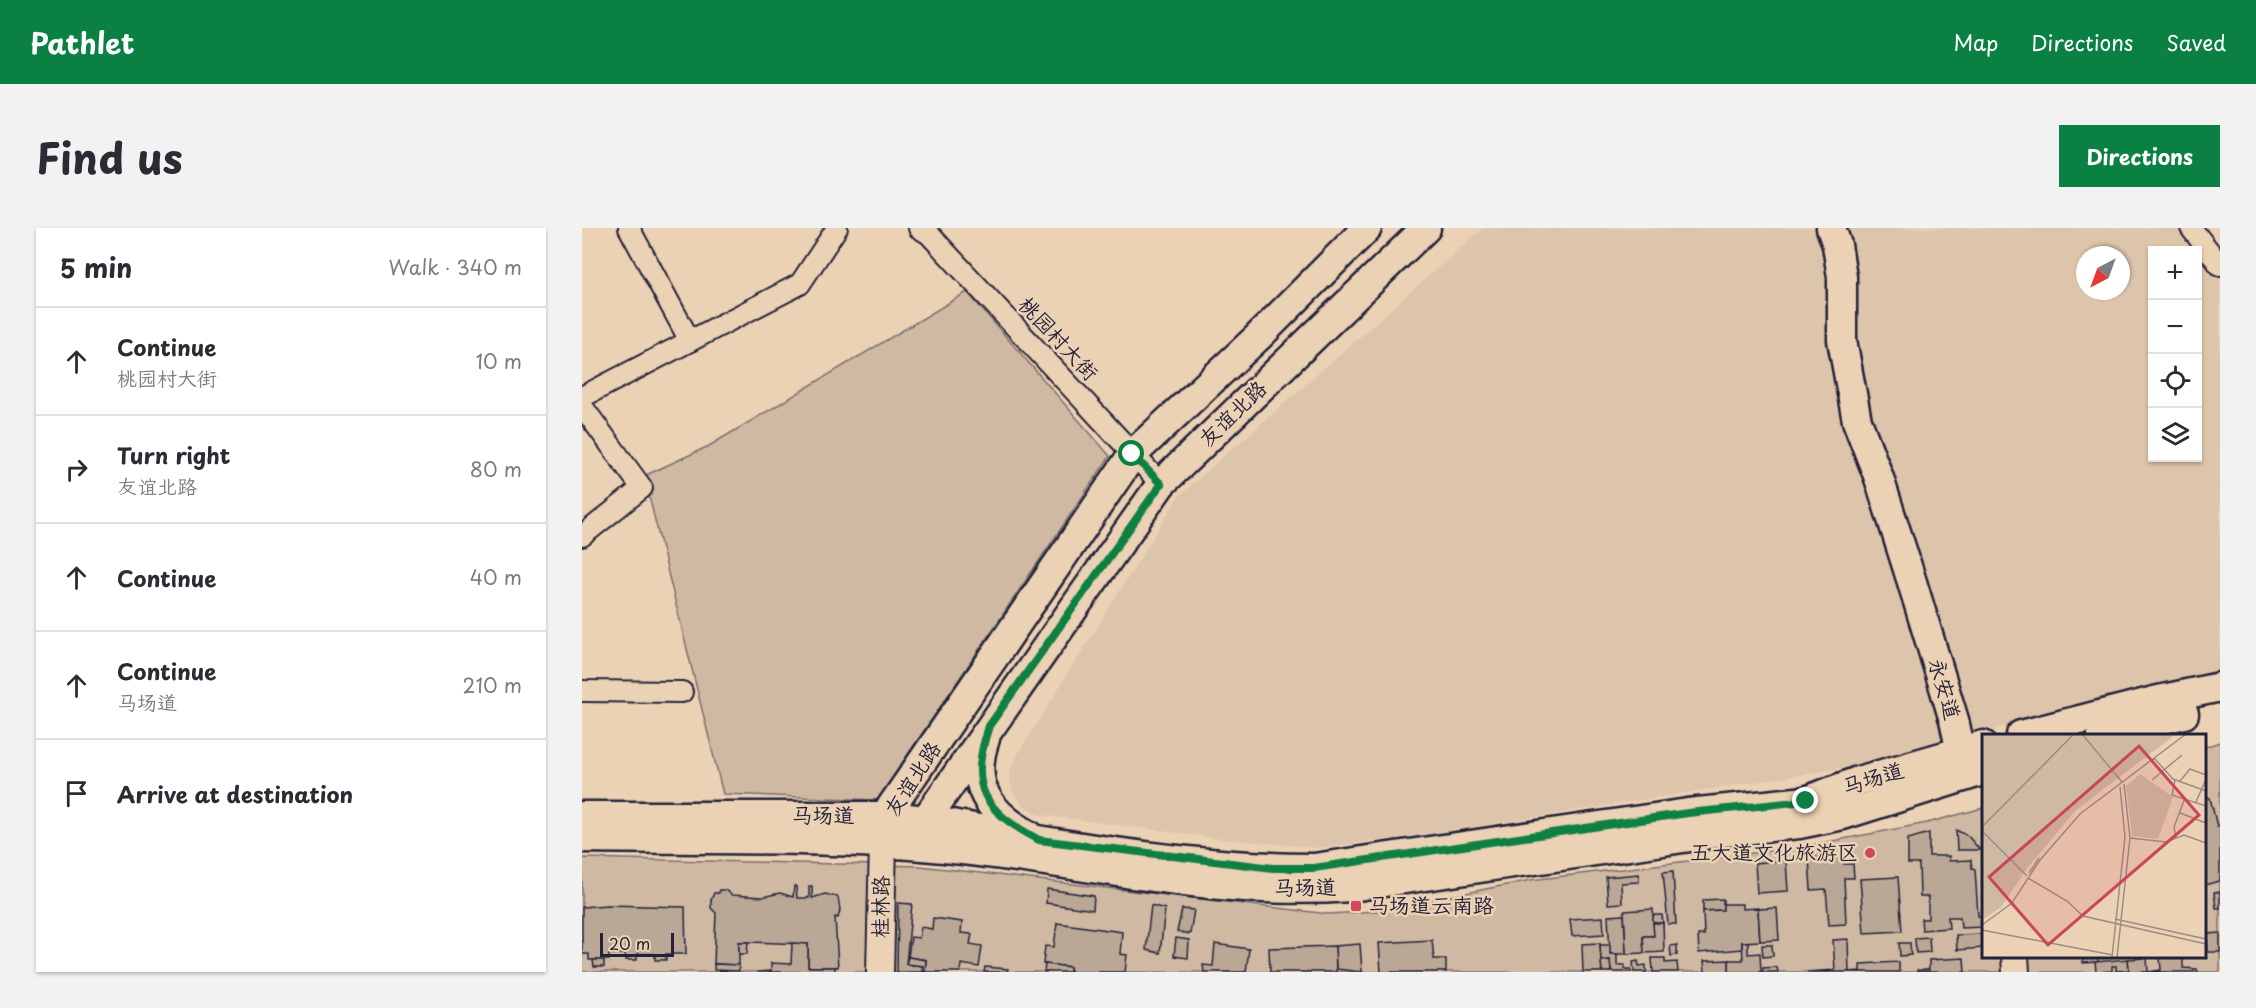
<!DOCTYPE html>
<meta charset="utf-8">
<style>
:root{--surface:#fff;--page:#f2f2f3;--text:#2b2b33;--muted:#7c7c81;--line:#e1e1e2;--accent:#0b8043}
body{margin:0;font-family:"Playpen Sans","LXGW WenKai TC",sans-serif;background:var(--page);color:var(--text)}
.controls{position:absolute;right:18px;top:18px;display:grid;overflow:hidden;border-radius:0px;box-shadow:0 2px 4px #0004}
.controls button{width:54px;height:54px;display:grid;place-items:center;padding:0;border:0;border-bottom:2px solid var(--line);background:var(--surface);color:var(--text);font:30px sans-serif}
.compass{position:absolute;left:1494px;top:18px;width:54px;height:54px;border-radius:50%;background:var(--surface);box-shadow:0 2px 4px #0004;rotate:221deg}
.scale{position:absolute;left:18px;bottom:15px;width:74px;box-sizing:border-box;padding-left:6px;border:3px solid #22223b;border-top:0;font-size:16px;line-height:21px;white-space:nowrap;color:#22223b;-webkit-text-stroke:4px #ecd2b4;paint-order:stroke}
.stop{position:absolute;width:18px;height:18px;margin:-14px;border:4px solid #0b8043;border-radius:50%;background:#fff}
.stop.end{background:#0b8043;border-color:#fff;box-shadow:0 2px 6px #0008}
.list{margin:0;padding:0;list-style:none}
h2{display:flex;justify-content:space-between;align-items:center;height:78px;margin:0;padding:0 24px;font-size:26px}
h2 small{font-size:20px;font-weight:400;color:var(--muted)}
.list li{display:grid;grid-template-columns:39px 1fr auto;gap:18px;align-items:center;box-sizing:border-box;height:108px;padding:0 24px;border-top:2px solid var(--line)}
.list b{display:block;font-size:22px;white-space:nowrap}
.list p{margin:0;font-size:20px;white-space:nowrap;color:var(--muted)}
.list em{font-size:20px;font-style:normal;color:var(--muted)}
.icon{flex:none;width:33px;height:33px;fill:none;stroke:currentColor;stroke-width:2;stroke-linecap:round;stroke-linejoin:round}
.map{position:relative;flex:none;width:1638px;height:744px;overflow:hidden;border-radius:0px}
header{display:flex;align-items:center;gap:36px;box-sizing:border-box;height:84px;padding:0 30px;background:var(--accent);color:#fff}
header strong{font-size:28px}
nav{display:flex;gap:33px;margin-inline-start:auto;font-size:21px}
.intro{display:flex;align-items:center;justify-content:space-between;box-sizing:border-box;height:144px;padding:0 36px}
h1{margin:0;font-size:42px}
.button{padding:15px 27px;border-radius:0px;background:var(--accent);color:#fff;font-size:21px;font-weight:700}
main{display:flex;gap:36px;padding:0 36px}
aside{flex:1;background:var(--surface);border-radius:0px;box-shadow:0 2px 4px #0004}
.map>svg:first-child{display:block}
.built{fill:#ddc5ab;fill-rule:evenodd}
.green{fill:#cfb9a3;stroke:#786e6f;stroke-width:1.5}
.building{fill:#baa796;stroke:#22223b;stroke-width:1.5}
.lines{fill:none;stroke-linecap:round;stroke-linejoin:round}
.minor-casing{stroke:#22223b;stroke-width:24}
.tertiary-casing{stroke:#22223b;stroke-width:30}
.secondary-casing{stroke:#22223b;stroke-width:33}
.minor{stroke:#ecd2b4;stroke-width:20}
.tertiary{stroke:#ecd2b4;stroke-width:26}
.secondary{stroke:#ecd2b4;stroke-width:28}
.route{stroke:#0b8043;stroke-width:8}
.poi-dot{fill:#d1495b;stroke:#ecd2b4;stroke-width:2}
.labels{text-anchor:middle;stroke-width:5;stroke-linejoin:round;paint-order:stroke}
.street-label{font-size:21px;fill:#22223b;stroke:#ecd2b4}
.poi-label{font-size:21px;fill:#22223b;stroke:#ecd2b4;text-anchor:end}
.inset-road{fill:none;stroke:#9b8c84;stroke-width:1.5}
.view{fill:#c84759;fill-opacity:0.15;stroke:#c84759;stroke-width:3}
.inset-edge{fill:none;stroke:#22223b;stroke-width:3}
</style>
<header>
<strong>Pathlet</strong>
<nav><a>Map</a><a>Directions</a><a>Saved</a></nav>
</header>
<div class="intro"><h1>Find us</h1><a class="button">Directions</a></div>
<main>
<aside>
<h2>5 min<small>Walk · 340 m</small></h2>
<ul class="list">
<li><svg class="icon" aria-label="ahead" viewBox="0 0 24 24"><path d="M12 20V5M6 11l6-6 6 6"/></svg><div><b>Continue</b><p>桃园村大街</p></div><em>10 m</em></li>
<li><svg class="icon" aria-label="right" viewBox="0 0 24 24"><path d="M7 20v-9h11M14 6l5 5-5 5"/></svg><div><b>Turn right</b><p>友谊北路</p></div><em>80 m</em></li>
<li><svg class="icon" aria-label="ahead" viewBox="0 0 24 24"><path d="M12 20V5M6 11l6-6 6 6"/></svg><div><b>Continue</b></div><em>40 m</em></li>
<li><svg class="icon" aria-label="ahead" viewBox="0 0 24 24"><path d="M12 20V5M6 11l6-6 6 6"/></svg><div><b>Continue</b><p>马场道</p></div><em>210 m</em></li>
<li><svg class="icon" aria-label="arrive" viewBox="0 0 24 24"><path d="M6 21V4h12l-3 4 3 4H6"/></svg><div><b>Arrive at destination</b></div></li>
</ul>
</aside>
<div class="map">
<svg width="1638" height="744" viewBox="0 0 1638 744">
<rect width="100%" height="100%" fill="#ecd2b4"/>
<filter id="ink" filterUnits="userSpaceOnUse"><feTurbulence type="fractalNoise" baseFrequency=".0167" numOctaves="2"/><feDisplacementMap in="SourceGraphic" scale="12" xChannelSelector="R" yChannelSelector="G"/><feConvolveMatrix kernelMatrix="1 2 1 2 8 2 1 2 1" color-interpolation-filters="sRGB"/></filter>
<g filter="url(#ink)">
<path class="built" d="M901,0H1613L1638,34V445L1509,474L1298,534L847,606L736,620L642,611L459,587L440,577L430,562L427,545L435,527L597,268ZM1570,22H1616V230H1570ZM1503,27H1539V63H1503Z"/>
<g class="green">
<polygon points="385,64 528,228 295,572 141,566 62,248 127,218"/>
<polygon points="1638,514 1638,744 0,744 0,630 338,638 747,686 794,683 949,652 1214,620 1345,595 1401,580 1401,728 1622,728 1622,519"/>
</g>
<g class="building">
<polygon points="1622,567 1628,570 1635,598 1638,597 1638,653 1622,657"/>
<polygon points="1374,602 1386,608 1398,622 1375,622"/>
<polygon points="1347,605 1347,628 1367,628 1367,633 1389,632 1390,640 1393,641 1396,688 1401,688 1401,699 1379,700 1378,689 1366,689 1367,700 1340,702 1339,691 1346,691 1346,669 1338,669 1337,636 1326,636 1326,611"/>
<polygon points="1262,628 1262,636 1271,636 1272,650 1262,650 1264,696 1247,697 1244,661 1229,662 1227,630"/>
<polygon points="1204,632 1206,663 1175,665 1173,635"/>
<polygon points="1091,643 1094,696 1086,696 1081,644"/>
<polygon points="1057,646 1057,654 1039,655 1040,675 1026,676 1024,649"/>
<polygon points="1316,649 1320,703 1282,705 1278,651"/>
<polygon points="212,658 214,658 215,670 227,670 227,658 230,658 230,670 243,666 256,669 258,682 256,690 253,689 256,739 226,739 226,716 166,714 157,714 157,737 132,736 134,685 129,680 129,672 132,665 137,665 137,662 143,662 150,667 180,669 198,665 211,669"/>
<polygon points="465,661 512,668 511,682 464,675"/>
<polygon points="1632,664 1638,664 1638,680 1634,680"/>
<polygon points="1141,671 1141,682 1121,683 1121,672"/>
<polygon points="316,675 330,676 324,736 341,738 340,743 343,744 315,744"/>
<polygon points="1141,676 1160,676 1160,681 1176,680 1178,713 1160,714 1160,721 1117,725 1116,707 1122,707 1121,683 1141,682"/>
<polygon points="25,677 103,679 104,726 84,726 84,732 73,732 73,726 55,726 55,732 44,732 43,726 27,726 27,732 7,732 7,726 0,726 0,679"/>
<polygon points="569,677 583,681 578,725 564,722"/>
<polygon points="1195,680 1197,712 1178,713 1176,681"/>
<polygon points="600,681 612,682 608,706 595,704"/>
<polygon points="1071,681 1072,708 1061,708 1062,725 1044,726 1042,683"/>
<polygon points="1042,687 1044,726 1028,726 1026,688"/>
<polygon points="1071,687 1080,687 1081,695 1071,695"/>
<polygon points="1021,689 1022,706 990,708 988,691"/>
<polygon points="351,690 380,694 379,705 390,706 388,716 400,718 397,739 379,736 378,744 343,744 344,732 326,729 329,709 337,710 339,699 350,701"/>
<polygon points="475,695 540,704 538,726 545,727 543,744 489,744 488,739 461,736 463,718 472,719"/>
<polygon points="1071,695 1081,695 1082,724 1062,725 1061,708 1072,708"/>
<polygon points="1638,705 1638,724 1626,724 1625,706"/>
<polygon points="1401,706 1401,720 1375,722 1374,707"/>
<polygon points="1347,709 1348,724 1334,725 1333,710"/>
<polygon points="594,710 607,712 606,730 592,728"/>
<polygon points="1266,711 1267,744 1225,744 1253,742 1251,712"/>
<polygon points="850,712 852,731 864,731 864,744 799,744 797,715"/>
<polygon points="157,714 166,714 165,726 157,726"/>
<polygon points="1160,714 1166,714 1166,726 1178,725 1179,744 1147,744 1147,732 1161,732"/>
<polygon points="210,715 226,716 226,739 253,739 253,744 175,744 189,743 189,735 209,736"/>
<polygon points="1018,715 1020,744 1001,744 1000,716"/>
<polygon points="1317,715 1328,715 1329,727 1318,728"/>
<polygon points="633,716 667,721 664,744 622,744 621,737 631,738"/>
<polygon points="778,716 780,744 754,741 753,718"/>
<polygon points="1018,717 1028,717 1028,726 1035,726 1035,737 1043,737 1043,741 1049,741 1049,744 1029,744 1028,732 1019,733"/>
<polygon points="1095,717 1095,727 1089,728 1088,718"/>
<polygon points="1180,717 1190,717 1191,728 1181,729"/>
<polygon points="753,718 754,744 688,744 687,720"/>
<polygon points="1501,728 1516,728 1516,734 1501,735"/>
<polygon points="1601,728 1601,740 1615,741 1616,744 1566,744 1579,742 1578,729"/>
<polygon points="326,729 344,732 343,744 340,743 341,738 324,736"/>
<polygon points="1070,730 1083,730 1083,735 1095,734 1096,744 1071,744"/>
<polygon points="1382,730 1383,744 1335,744 1335,742 1347,742 1347,732"/>
<polygon points="1565,730 1566,744 1547,744 1546,731"/>
<polygon points="1546,731 1547,742 1534,743 1534,738 1530,738 1530,743 1514,744 1513,734"/>
<polygon points="11,732 22,732 22,739 12,739"/>
<polygon points="1028,732 1029,744 1020,744 1019,733"/>
<polygon points="1147,732 1147,744 1123,744 1122,733"/>
<polygon points="1056,733 1057,738 1064,737 1064,744 1052,744 1051,734"/>
<polygon points="1317,734 1317,744 1267,744 1278,743 1278,736"/>
<polygon points="132,736 157,737 157,743 132,742"/>
<polygon points="463,736 488,739 488,744 462,744"/>
<polygon points="403,739 426,741 425,744 402,744"/>
<polygon points="1195,739 1196,744 1181,744 1181,740"/>
</g>
<g class="lines">
<g class="minor-casing">
<g id="minor">
<polyline points="47,0 108,113"/>
<polyline points="337,0 347,6 579,256"/>
<polyline points="1609,0 1638,37"/>
<polyline points="0,169 218,56 255,0"/>
<polyline points="0,178 60,260 0,308"/>
<polyline points="0,463 100,464"/>
</g>
</g>
<g class="tertiary-casing">
<g id="tertiary">
<polyline points="1433,728 1434,744"/>
<polyline points="298,744 301,614"/>
</g>
</g>
<g class="secondary-casing">
<g id="secondary">
<polyline points="1249,0 1255,17 1260,49 1260,112 1275,193 1297,250 1330,354 1372,492 1379,524 1392,537"/>
<polyline points="1439,507 1572,473 1638,459"/>
<polyline points="1520,507 1602,486"/>
<path d="M403,511C387,556 406,585 447,607"/>
<path d="M0,588H303C355,591 405,603 456,612C546,627 641,640 732,640L1106,585L1224,573L1276,553L1401,517"/>
<polyline points="329,599 344,591 579,256 844,0"/>
<polyline points="302,604 303,588 551,226 676,109 785,0"/>
<path d="M0,610C127,612 255,608 381,622C510,636 639,669 769,659L1142,604L1217,596L1261,587L1401,543"/>
</g>
</g>
<use href="#minor" class="minor"/>
<use href="#tertiary" class="tertiary"/>
<use href="#secondary" class="secondary"/>
</g>
</g>
<g class="lines" filter="url(#ink)">
<path class="route" d="M550,226L579,256L407,498C386,560 401,582 457,612L691,640H732L1106,585L1224,573"/>
</g>
<g class="poi-dot">
<circle cx="1288" cy="625" r="6"/>
<rect x="768" y="672" width="12" height="12" rx="3"/>
</g>
<g class="labels">
<g class="street-label">
<text transform="translate(476 111) rotate(47)" y="7">桃园村大街</text>
<text transform="translate(651 186) rotate(-44)" y="7">友谊北路</text>
<text transform="translate(1362 461) rotate(74)" y="7">永安道</text>
<text transform="translate(331 551) rotate(-57)" y="7">友谊北路</text>
<text transform="translate(1291 551) rotate(-17)" y="7">马场道</text>
<text x="241" y="595">马场道</text>
<text transform="translate(723 660) rotate(-1)" y="7">马场道</text>
<text transform="translate(299 679) rotate(-89)" y="7">桂林路</text>
</g>
<g class="poi-label">
<text x="1276" y="632">五大道文化旅游区</text>
<text x="786" y="685" text-anchor="start">马场道云南路</text>
</g>
</g>
<g transform="translate(1400 506)">
<rect width="224" height="224" fill="#ecd2b4"/>
<path d="M0,0H194L93,77L46,133L19,173L0,186ZM158,40L191,63L176,105L150,102L144,52Z" fill="#cfb9a3"/>
<path class="inset-road" d="M100,0L140,48M172,24L191,45L224,57M170,46L200,21M193,46L190,61L224,72M198,47L208,35L224,41M214,68L224,45M198,79L224,89M0,93L92,0M0,97L45,142M148,104L184,108L202,101L224,109M194,104L192,93L203,64M47,139L57,124M46,144L85,167L101,182L224,210M133,185L224,205M0,191L30,169L58,126L98,80L204,0M0,196L131,221M130,223L143,103L138,53M135,223L148,104L142,50"/>
<path class="view" d="M157,12L217,81L66,211L7,143Z"/>
<rect width="224" height="224" class="inset-edge"/>
</g>
</svg>
<div class="controls">
<button>+</button>
<button>−</button>
<button><svg class="icon" aria-label="locate" viewBox="0 0 24 24"><circle cx="12" cy="12" r="6"/><path d="M12 2v4M12 18v4M2 12h4M18 12h4"/></svg></button>
<button><svg class="icon" aria-label="layers" viewBox="0 0 24 24"><path d="M12 4l9 5-9 5-9-5zM3 14l9 5 9-5"/></svg></button>
</div>
<svg class="compass" viewBox="-18 -18 36 36"><path d="M0-13l5 13h-10z" fill="#e53935"/><path d="M0 13l5-13h-10z" fill="#7c7c81"/></svg>
<div class="scale">20 m</div>
<div class="stop" style="left:550px;top:226px"></div>
<div class="stop end" style="left:1224px;top:573px"></div>
</div>
</main>
